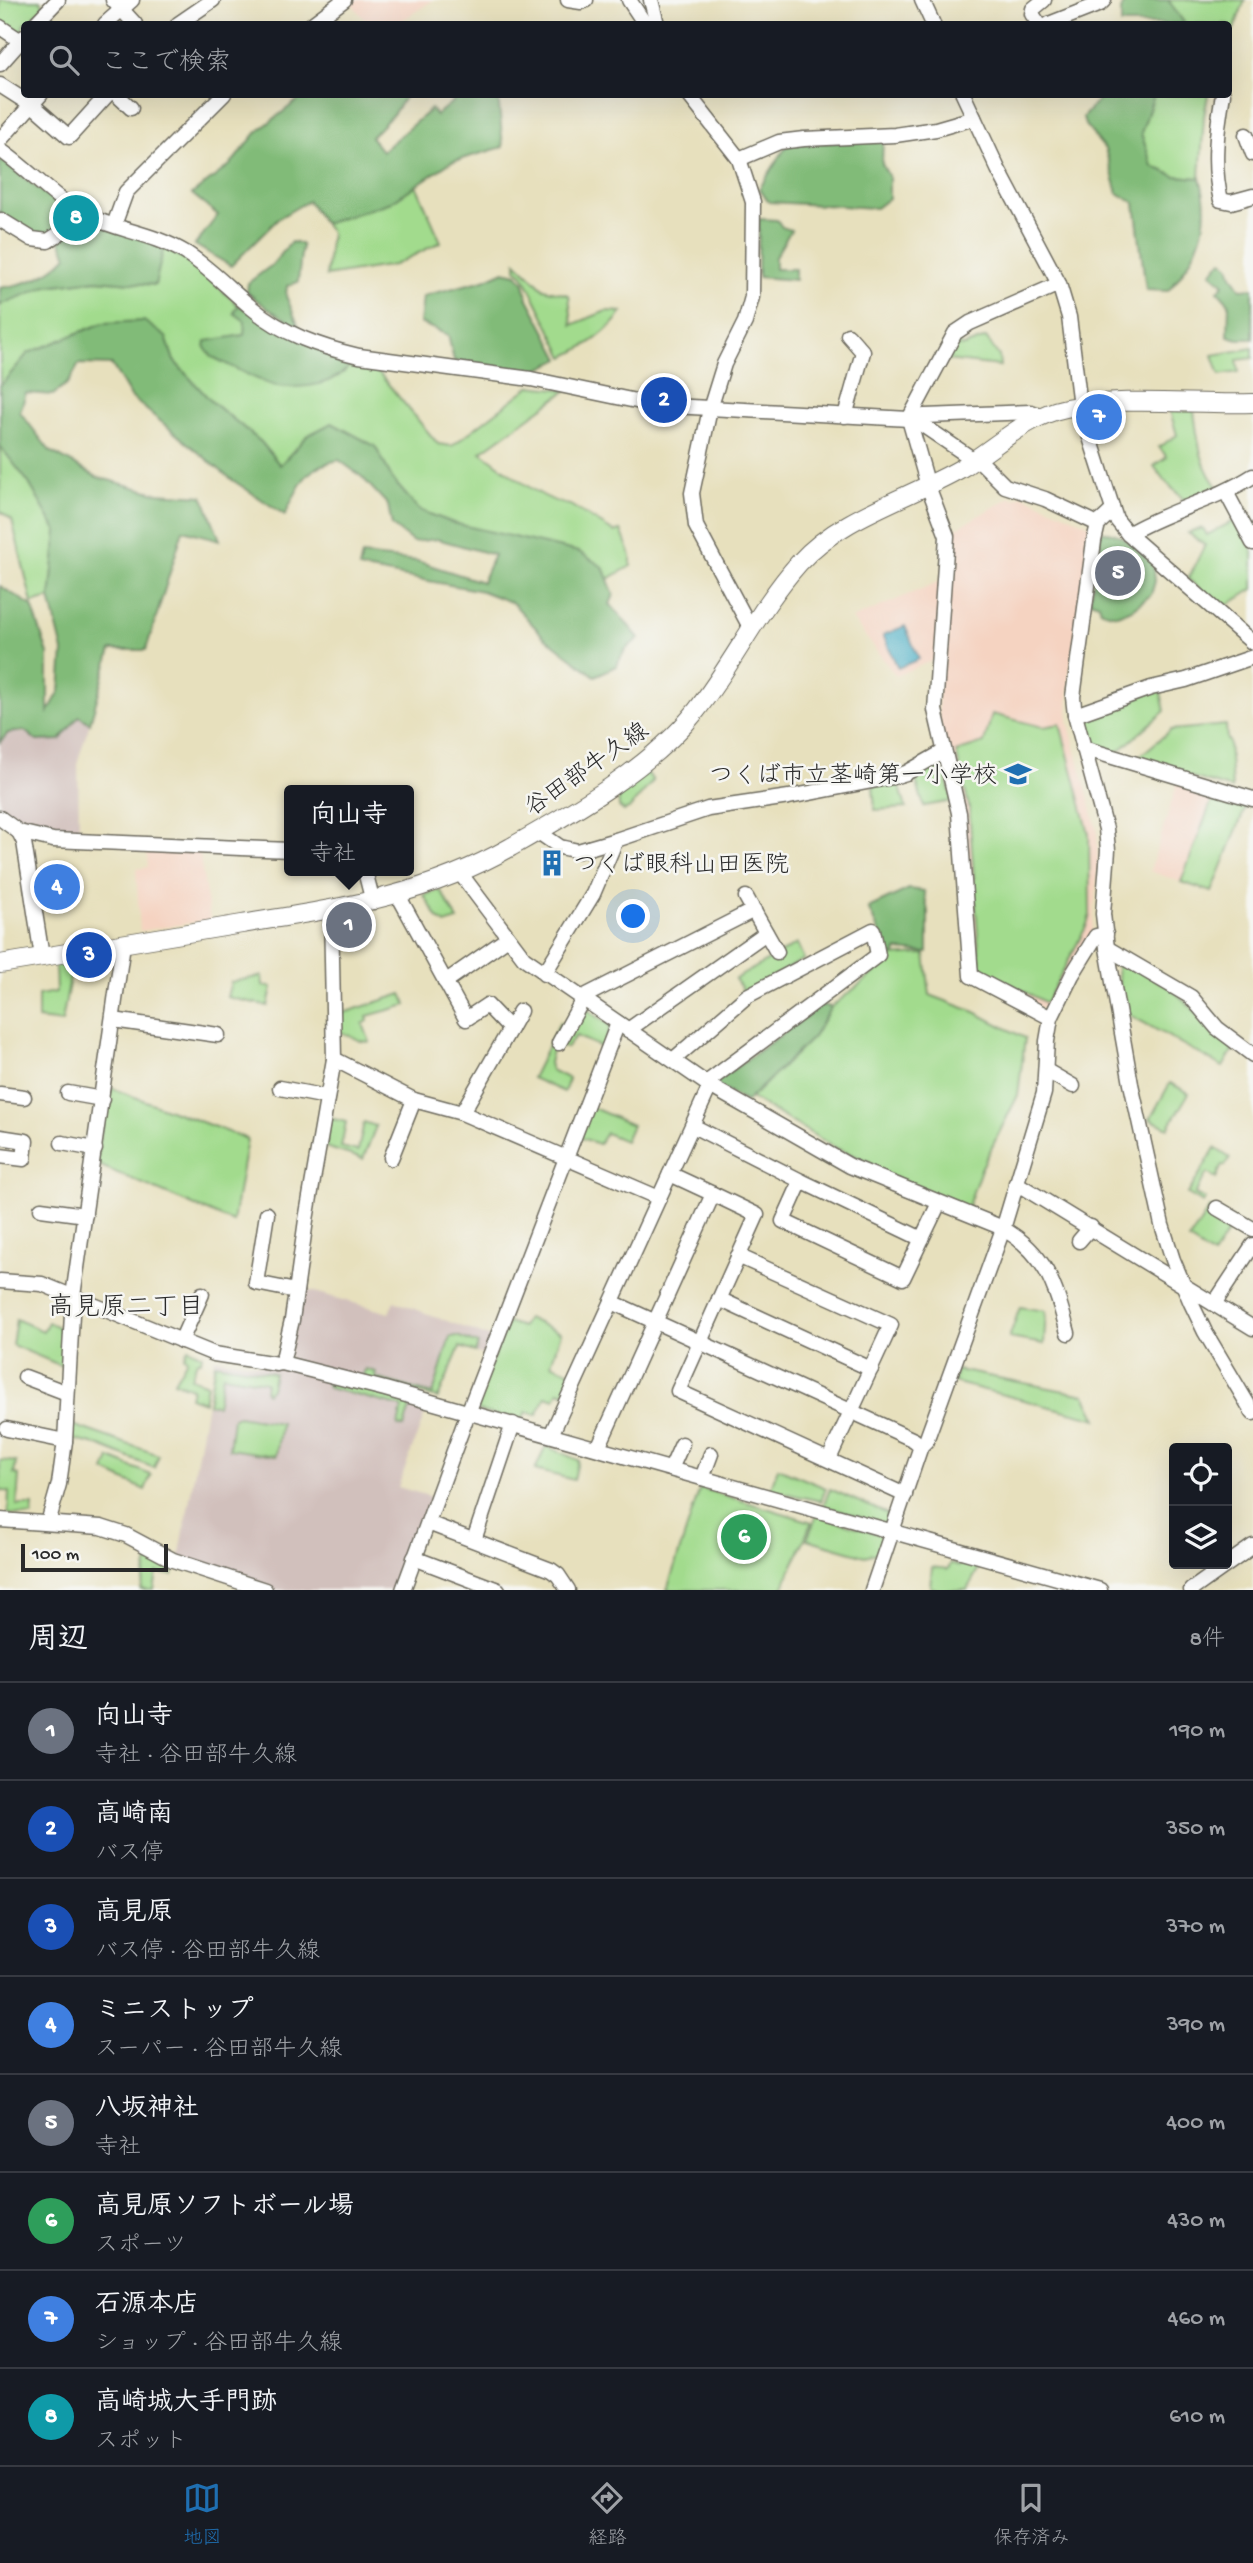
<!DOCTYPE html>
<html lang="ja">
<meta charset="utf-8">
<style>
:root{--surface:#171b24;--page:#242831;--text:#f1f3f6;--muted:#9ea1a6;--line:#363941;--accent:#1f6fb2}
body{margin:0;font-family:"Gochi Hand","Klee One",sans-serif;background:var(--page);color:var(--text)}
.controls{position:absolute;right:21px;bottom:21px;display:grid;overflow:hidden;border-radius:7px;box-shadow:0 7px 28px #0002}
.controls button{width:63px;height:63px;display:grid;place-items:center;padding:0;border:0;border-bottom:2px solid var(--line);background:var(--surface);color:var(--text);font:35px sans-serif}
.scale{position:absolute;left:21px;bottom:18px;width:147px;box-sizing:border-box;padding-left:7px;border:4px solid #2b2b2b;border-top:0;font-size:19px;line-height:24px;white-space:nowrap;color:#2b2b2b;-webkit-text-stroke:5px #f6f6f2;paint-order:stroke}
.you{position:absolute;left:634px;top:917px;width:24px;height:24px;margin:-18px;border:5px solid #fff;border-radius:50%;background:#1a73e8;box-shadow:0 0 0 10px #1a73e833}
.badge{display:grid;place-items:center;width:46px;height:46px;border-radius:50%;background:var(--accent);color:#fff;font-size:23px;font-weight:700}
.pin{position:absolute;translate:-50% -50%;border:4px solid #fff;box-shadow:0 2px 7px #0006}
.popup{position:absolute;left:284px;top:785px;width:130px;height:91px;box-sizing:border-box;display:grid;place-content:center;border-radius:7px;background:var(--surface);filter:drop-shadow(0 2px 5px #0005);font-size:23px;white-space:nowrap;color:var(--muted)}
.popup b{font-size:26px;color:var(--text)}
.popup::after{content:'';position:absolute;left:50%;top:100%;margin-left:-14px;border:14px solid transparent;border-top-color:var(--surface)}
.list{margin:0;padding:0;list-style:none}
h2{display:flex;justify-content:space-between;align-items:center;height:91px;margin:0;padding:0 28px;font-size:30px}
h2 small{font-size:23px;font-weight:400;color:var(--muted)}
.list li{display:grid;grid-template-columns:46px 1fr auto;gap:21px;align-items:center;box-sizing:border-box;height:98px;padding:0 28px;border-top:2px solid var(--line)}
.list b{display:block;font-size:26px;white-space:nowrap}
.list p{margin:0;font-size:23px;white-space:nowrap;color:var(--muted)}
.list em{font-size:23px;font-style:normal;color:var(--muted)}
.icon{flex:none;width:38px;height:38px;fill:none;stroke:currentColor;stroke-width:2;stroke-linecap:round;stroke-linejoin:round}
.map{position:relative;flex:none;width:1253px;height:1590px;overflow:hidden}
.search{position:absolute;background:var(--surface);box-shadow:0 7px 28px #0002;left:21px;right:21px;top:21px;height:77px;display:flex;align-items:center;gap:18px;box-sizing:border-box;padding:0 24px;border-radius:7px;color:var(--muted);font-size:26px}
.sheet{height:875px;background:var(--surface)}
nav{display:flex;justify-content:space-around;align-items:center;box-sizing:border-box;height:98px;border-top:2px solid var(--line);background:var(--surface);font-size:19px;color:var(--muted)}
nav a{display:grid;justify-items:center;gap:4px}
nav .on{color:var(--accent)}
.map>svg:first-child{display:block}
.built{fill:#f5d3c1}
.industrial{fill:#d1c0bc}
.green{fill:#a2db8d;stroke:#66835c;stroke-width:2}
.forest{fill:#81bb78;stroke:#567352;stroke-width:2}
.water{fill:#45acc4;stroke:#386c78;stroke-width:2}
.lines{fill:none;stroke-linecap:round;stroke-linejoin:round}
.minor-casing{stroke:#6d6a5e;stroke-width:17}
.major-casing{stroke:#6d6a5e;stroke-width:20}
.minor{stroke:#fff;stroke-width:14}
.major{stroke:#fff;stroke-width:18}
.labels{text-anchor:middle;stroke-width:5;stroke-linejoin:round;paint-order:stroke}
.street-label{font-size:24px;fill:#2b2b2b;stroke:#f6f6f2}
.poi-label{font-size:24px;fill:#2b2b2b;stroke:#f6f6f2;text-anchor:end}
.neighbourhood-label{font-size:26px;fill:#2b2b2b;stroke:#f6f6f2}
</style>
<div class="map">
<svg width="1253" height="1590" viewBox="0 0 1253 1590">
<rect width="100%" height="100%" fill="#f6f6f2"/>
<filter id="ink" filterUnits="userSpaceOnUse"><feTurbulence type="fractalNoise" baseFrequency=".0143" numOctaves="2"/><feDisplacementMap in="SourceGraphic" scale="14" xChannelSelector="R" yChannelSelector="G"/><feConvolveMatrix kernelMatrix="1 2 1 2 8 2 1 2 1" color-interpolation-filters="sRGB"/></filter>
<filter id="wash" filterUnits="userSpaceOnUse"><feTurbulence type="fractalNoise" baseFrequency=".00686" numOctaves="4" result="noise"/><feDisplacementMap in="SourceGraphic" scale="28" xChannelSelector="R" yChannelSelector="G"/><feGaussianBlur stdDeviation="1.57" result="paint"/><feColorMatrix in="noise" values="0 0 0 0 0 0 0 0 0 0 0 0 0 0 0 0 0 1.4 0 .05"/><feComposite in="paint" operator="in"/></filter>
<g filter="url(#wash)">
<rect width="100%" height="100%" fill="#e7e0bd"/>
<g class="built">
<polygon points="349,0 433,0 397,24 368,24"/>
<polygon points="1022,495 1092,526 1069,675 1068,721 1097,830 1098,868 1092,931 1049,1012 975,973 938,708 940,657 896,676 852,619 940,581 950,532 1011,497 1014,499"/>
<polygon points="1178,781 1215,792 1181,882 1150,871"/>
<polygon points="146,847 199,850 210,920 140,931 136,869 148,867"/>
</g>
<g class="industrial">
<polygon points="79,716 90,723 78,760 79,836 29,831 0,813 0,742 8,733 22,733"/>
<polygon points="301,1288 389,1313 394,1301 492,1338 485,1356 460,1347 438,1398 291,1360 289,1356"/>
<polygon points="215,1358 291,1369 428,1406 398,1487 432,1497 398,1590 276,1590 179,1559"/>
</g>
<g class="green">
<polygon points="0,0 40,0 44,6 28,24 24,24 21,33 0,21"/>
<polygon points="1168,0 1245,0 1234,29 1229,34 1228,24 1185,24"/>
<polygon points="1154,95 1208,95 1204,116 1200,178 1175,176 1152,166 1141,133"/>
<polygon points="416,185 441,242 394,265 326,276 331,232 324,224 391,202"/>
<path d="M160,246L191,262L238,305L245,321V335L235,336L373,366L438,444L452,446L530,386L567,390L481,452C504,468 542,502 570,505L614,532L621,530L631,556V566L608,579L603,567L453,523L419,510L393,480L375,446L308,435L280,466L261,442L211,401L174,361L166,337L103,323L29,353L0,386V306L4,302L47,286L96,280L155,285Z"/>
<path d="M516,262L544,289L569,295L572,325L606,311L622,312C607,334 587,346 564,357L523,275L516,269Z"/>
<polygon points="956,338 961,347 986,338 999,356 1000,366 946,360"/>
<polygon points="1253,348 1253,358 1237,360 1239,372 1220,375 1213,355"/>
<path d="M1170,411H1194C1198,441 1200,469 1221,491L1187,503L1164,480L1154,466L1167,457L1159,447L1177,435Z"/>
<polygon points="0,446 29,483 57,531 50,598 32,603 12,520 0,511"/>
<polygon points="1237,519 1253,551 1253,589 1223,608 1188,579 1205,545 1188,533 1203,528 1207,535"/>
<polygon points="1160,688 1165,711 1117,753 1089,745 1082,720"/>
<polygon points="992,714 1043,727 1060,724 1089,834 1090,915 1086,927 1046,1003 980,968 969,807 956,752 984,743"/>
<polygon points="1226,725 1227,740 1229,741 1232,789 1135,760 1171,730"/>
<polygon points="940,758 953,801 924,806 914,774"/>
<polygon points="647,772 653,781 629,809 624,811 619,807 618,791"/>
<polygon points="898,780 906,808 875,810 873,786"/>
<polygon points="1215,792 1248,801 1212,892 1181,882"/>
<polygon points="440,890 458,920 445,924 438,918 424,895"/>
<polygon points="797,944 804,959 745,993 735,979"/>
<polygon points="925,954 930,995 975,1012 1025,1038 1018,1095 981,1169 967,1209 871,1169 870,1162 838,1149 751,1098 813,1037 831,1007 882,967 888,956"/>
<polygon points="1121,959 1172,989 1234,1048 1223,1067 1123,1011 1116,962"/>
<polygon points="73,961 62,1022 38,1019 38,995 56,992 55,963"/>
<polygon points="262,976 263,986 272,987 268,1006 227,997 231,982"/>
<polygon points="402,994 407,1005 367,1016 368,1021 363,1024 370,1042 361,1041 338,1031 337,1015"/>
<polygon points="583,1007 611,1026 603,1048 576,1036 566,1048 560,1046"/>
<polygon points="560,1022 564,1026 551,1054 549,1063 551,1070 569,1079 564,1092 532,1078"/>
<polygon points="1170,1083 1189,1093 1168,1128 1150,1119"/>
<polygon points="108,1087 247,1139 233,1222 96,1164"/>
<polygon points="591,1107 632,1125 625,1141 606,1133 599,1144 578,1137"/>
<polygon points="329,1118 346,1122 341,1147 358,1151 364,1122 376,1126 363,1159 325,1147"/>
<polygon points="1215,1148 1230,1158 1225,1166 1222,1165 1216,1178 1207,1173 1195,1194 1205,1199 1203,1203 1188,1194"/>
<polygon points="1210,1207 1234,1221 1213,1256 1189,1240"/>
<polygon points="1020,1307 1046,1311 1044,1344 1009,1338"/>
<polygon points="527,1318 561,1333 551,1364 573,1373 564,1393 559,1391 555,1399 546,1396 537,1415 526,1412 521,1422 472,1409 508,1322 522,1327"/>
<polygon points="16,1319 43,1331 48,1322 66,1331 64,1367 12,1345"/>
<polygon points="457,1336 478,1344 475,1352 460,1347 438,1398 362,1379 365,1369 376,1372 375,1378 433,1394 450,1337"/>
<polygon points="188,1348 202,1355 201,1361 197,1361 191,1378 207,1384 204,1402 190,1397 192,1388 174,1382 187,1359 184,1357"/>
<polygon points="215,1363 274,1373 271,1388 267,1393 265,1392 266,1382 223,1375 217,1405 208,1404"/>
<polygon points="957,1370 1085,1395 1097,1419 953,1382"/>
<polygon points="331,1380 412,1401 404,1427 398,1426 402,1407 328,1388 327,1382"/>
<polygon points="238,1416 281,1423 276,1456 229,1449 233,1418"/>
<polygon points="70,1424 159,1455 154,1468 100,1446 68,1438"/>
<polygon points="546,1446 578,1460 574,1480 535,1470"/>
<polygon points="110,1458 151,1475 145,1490 105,1471"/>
<polygon points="0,1460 16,1462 14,1474 19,1475 17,1505 33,1505 32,1516 8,1514 9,1492 0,1490"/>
<polygon points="778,1468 826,1488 821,1501 770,1490"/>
<polygon points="700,1488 812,1522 782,1590 667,1590"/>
<polygon points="830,1489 890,1515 886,1525 823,1506"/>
<polygon points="817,1515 883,1535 885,1539 881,1552 865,1556 807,1539"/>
<polygon points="150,1554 175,1567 173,1575 157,1573 154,1590 141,1590"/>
<polygon points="965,1555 982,1562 967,1590 938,1590 930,1587 932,1567 948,1569 951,1563 960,1566"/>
</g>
<g class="forest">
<polygon points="1125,0 1168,0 1185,24 1121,24 1121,11"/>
<polygon points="306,94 406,95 394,113 371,137 382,151 431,109 436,115 461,95 498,95 503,147 451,162 391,202 324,224 308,201 279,218 231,266 195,245 218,215 192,194 230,165 257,132"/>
<path d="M1097,95H1154L1141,133L1152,166L1175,176L1200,178C1214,223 1197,257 1168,291L1146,290L1135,203L1118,193L1105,149L1085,125L1083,117L1100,98Z"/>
<polygon points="883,140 882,164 889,177 889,198 876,208 769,202 759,189 788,144"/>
<path d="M0,159L55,202L160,246L163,251L155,285L96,280L47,286L0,305V288C27,284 49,276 67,256L60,240L0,223Z"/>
<polygon points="759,219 777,220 782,227 791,230 775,257 775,269 795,269 795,280 758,277"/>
<polygon points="291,242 302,244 298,282 287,286 286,296 299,327 267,308 247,292 248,283 272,265"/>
<polygon points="1222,260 1229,265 1232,275 1241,289 1253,288 1253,339 1238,339 1228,336 1229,303 1218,291 1224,284 1211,273"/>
<polygon points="504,271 517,274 524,283 527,297 560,359 534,372 454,361 448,335 420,323 423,296 484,280"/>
<path d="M238,305L353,361C339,385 304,389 278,386C262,384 228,364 212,357L205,348L206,341L244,335L245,321L234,313Z"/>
<path d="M144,321L166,337L174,361L211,401L261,442L280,465L308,435L332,423L375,446L393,480L419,510L453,523L579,552L603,567L614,595L610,604L639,638L625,650L616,666L595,676L543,636L513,603L482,591L359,568L362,555L417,561L482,582L494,555L437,539L413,542L392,526L388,505L362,477L339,460C303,467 300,485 285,515L231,479L131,397L112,365L79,364L69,382L53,395L26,393L20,412L50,451L97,477L156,493L203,496L220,540L183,530L146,650H111L90,723L79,716L60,740L37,741L25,731L8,733L0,742V586L32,606L48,654V712L60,691L63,651L50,598L57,532L29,483L0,446V386L28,353L103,323Z"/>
<path d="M1101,532C1122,530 1138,551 1153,563L1155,581L1151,595L1132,609L1117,615L1101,611L1099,604L1090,601Z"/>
<polygon points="909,889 924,891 928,912 928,953 898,950 895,955 888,956 881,951 881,936 868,908"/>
<polygon points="822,1005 831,1007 813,1037 746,1102 713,1084"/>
</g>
<polygon class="water" points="905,626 919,659 898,668 883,635"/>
</g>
<g filter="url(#ink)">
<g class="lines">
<g class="minor-casing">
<g id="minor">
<polyline points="113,0 135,24"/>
<polyline points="568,0 581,2 586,0"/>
<polyline points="629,0 645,24"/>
<polyline points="651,0 657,24"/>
<polyline points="922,0 933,24"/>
<polyline points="35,24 58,0"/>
<polyline points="105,24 132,0"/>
<polyline points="178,24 213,0"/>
<polyline points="312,24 344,0"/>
<polyline points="1039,24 1032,14 1033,9 1044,0"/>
<polyline points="1049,24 1100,4 1104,0"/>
<polyline points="0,27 21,41"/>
<polyline points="0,64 24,37"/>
<polyline points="0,85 36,108 69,137 108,94"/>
<polyline points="116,94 131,108"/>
<polyline points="688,94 739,159 753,202 752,297 745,322 724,364 710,409 692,493 696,526 751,629"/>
<polyline points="963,94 998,169 1059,284 1069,317 1080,406 1116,519 1128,534 1253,643"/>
<path d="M1223,94C1217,128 1212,166 1221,200L1231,202L1253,196"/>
<polyline points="1246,135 1253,154"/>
<polyline points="0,140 41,94"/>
<path d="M0,150C30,170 53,199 86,215C119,231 153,233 186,253C211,269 230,290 252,308C283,334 320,347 359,356L531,379L655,405L909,419L925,416L1031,412L1043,416"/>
<polyline points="739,159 779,142 804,139 895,135 936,129 974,118"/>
<polyline points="1,220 32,239 48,241 87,215"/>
<polyline points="114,225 126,192 224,94"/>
<polyline points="845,416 863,352 848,335"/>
<polyline points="909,419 921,424 974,460"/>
<polyline points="977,458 1005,486 1045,499 1098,524"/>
<polyline points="1226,492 1253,543"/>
<polyline points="1112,511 1098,524 1094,541 1073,697 1075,715 1106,829 1108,850 1103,914 1107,948 1131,1084 1162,1225 1173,1260 1191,1303 1205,1332 1253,1413"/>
<path d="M1128,534C1168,510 1214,501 1253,476"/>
<polyline points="1075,715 1151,688 1186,680 1253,657"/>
<polyline points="1083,748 1253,799"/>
<polyline points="0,818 19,832 53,840 290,850"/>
<polyline points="537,831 560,847 578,851 616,840 708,809 789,797 893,777 906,773 943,752"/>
<polyline points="19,832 24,842 42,957"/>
<polyline points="365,871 373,902"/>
<path d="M460,873L524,958L710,1086L850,1166L998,1226C1046,1251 1055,1285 1068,1333"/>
<polyline points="398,895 466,1019 487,1005 510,1029 462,1113"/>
<polyline points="746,897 777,952"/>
<polyline points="1107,948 1191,997 1217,1028 1253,1055"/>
<polyline points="544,974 593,894 616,840"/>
<polyline points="445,982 508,938"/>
<polyline points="581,998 754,910"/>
<polyline points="1051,1018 971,976 959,813 935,710 947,536 928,486 909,419 955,333 970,323 1059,284"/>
<polyline points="113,1020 218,1035"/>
<polyline points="510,1029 520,1011"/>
<polyline points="628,1030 766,933"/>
<polyline points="559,1043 583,999"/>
<polyline points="334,1059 414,1100 462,1113 659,1198"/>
<polyline points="673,1060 747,996 873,930 878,955 706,1083"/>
<polyline points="1047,1071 1073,1086"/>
<polyline points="280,1088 327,1097"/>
<polyline points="68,1093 102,1099"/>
<polyline points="0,1094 24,1097"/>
<polyline points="693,1126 801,1181"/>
<polyline points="0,1137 26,1141 24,1159 0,1156"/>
<polyline points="62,1143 95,1149"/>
<polyline points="391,1158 414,1100"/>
<polyline points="1016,1183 1253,1328"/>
<polyline points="713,1194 757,1215 678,1391 905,1495"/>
<polyline points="1217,1208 1253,1229"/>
<polyline points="41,1209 85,1215"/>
<polyline points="267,1214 256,1283 296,1291"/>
<polyline points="922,1239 801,1181 783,1221 903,1278 939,1203"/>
<polyline points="1079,1241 1091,1227"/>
<polyline points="738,1256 891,1325 829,1459"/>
<polyline points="0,1281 42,1284 214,1354 277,1364 282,1363 385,1389 1100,1590"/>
<polyline points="719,1299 871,1369"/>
<polyline points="612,1302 914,1440 921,1446"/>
<polyline points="1214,1304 1253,1245"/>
<polyline points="181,1341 202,1294"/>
<polyline points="282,1363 292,1320 306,1220 334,1059 331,910"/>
<polyline points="25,1377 67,1393"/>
<polyline points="7,1429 65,1441"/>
<polyline points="551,1435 710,1086"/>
<polyline points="598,1448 713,1194 670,1174"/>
<polyline points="671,1469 682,1444"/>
<polyline points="702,1478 711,1454"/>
<polyline points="0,1520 101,1527 126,1535 173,1560 265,1590"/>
<polyline points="48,1523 59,1484 65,1441 73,1296 123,944"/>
<polyline points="428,1523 551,1570 558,1575 568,1590"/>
<polyline points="474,1540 513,1424"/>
<polyline points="414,1558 498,1590"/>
<polyline points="403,1590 468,1413 618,1023"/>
<polyline points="872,1590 921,1446 926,1441 1003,1229 1044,1093 1047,1041 1051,1018 1072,975 1096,936 1106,934"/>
<polyline points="1191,1590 1253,1546"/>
</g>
</g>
<g class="major-casing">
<path id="major" d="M0,964C81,950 161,938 242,924C339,908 423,897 511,847C573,812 651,768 696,711C733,664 759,608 799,563C840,517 907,499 960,469C994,449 1026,416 1066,408C1125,396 1192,405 1253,403"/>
</g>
<use href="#minor" class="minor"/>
<use href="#major" class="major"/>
</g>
</g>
<defs>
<g id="school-bare" transform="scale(2.1)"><path d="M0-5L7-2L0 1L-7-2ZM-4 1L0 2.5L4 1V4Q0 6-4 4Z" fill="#1f6fb2" stroke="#f6f6f2" stroke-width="2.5" paint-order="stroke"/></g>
<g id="building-bare" transform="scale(2.1)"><path d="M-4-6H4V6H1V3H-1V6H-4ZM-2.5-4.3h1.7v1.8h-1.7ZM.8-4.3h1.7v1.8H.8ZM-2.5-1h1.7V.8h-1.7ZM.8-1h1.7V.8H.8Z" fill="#1f6fb2" stroke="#f6f6f2" stroke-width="2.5" paint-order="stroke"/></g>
</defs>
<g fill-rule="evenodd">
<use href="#school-bare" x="1018" y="774"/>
<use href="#building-bare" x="552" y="863"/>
</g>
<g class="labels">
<g class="street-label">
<text transform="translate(586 768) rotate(-35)" y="8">谷田部牛久線</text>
</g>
<g class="poi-label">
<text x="997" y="782">つくば市立茎崎第一小学校</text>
<text x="573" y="871" text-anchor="start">つくば眼科山田医院</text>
</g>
<g class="neighbourhood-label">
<text x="126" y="1314">高見原二丁目</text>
</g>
</g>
</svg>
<div class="controls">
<button><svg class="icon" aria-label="locate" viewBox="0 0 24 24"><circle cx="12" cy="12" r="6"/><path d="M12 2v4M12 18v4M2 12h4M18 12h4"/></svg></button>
<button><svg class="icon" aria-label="layers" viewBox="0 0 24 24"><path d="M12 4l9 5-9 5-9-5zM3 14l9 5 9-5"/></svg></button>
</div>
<div class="scale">100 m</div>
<div class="you"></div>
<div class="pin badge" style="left:349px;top:925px;background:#6b7280">1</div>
<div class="popup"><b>向山寺</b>寺社</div>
<div class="pin badge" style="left:664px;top:400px;background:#1a4fb4">2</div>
<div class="pin badge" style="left:89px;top:955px;background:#1a4fb4">3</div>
<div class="pin badge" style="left:57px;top:887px;background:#3f7fe0">4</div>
<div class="pin badge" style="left:1118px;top:573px;background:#6b7280">5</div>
<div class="pin badge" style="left:744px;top:1537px;background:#2e9e5b">6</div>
<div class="pin badge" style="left:1099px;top:417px;background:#3f7fe0">7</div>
<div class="pin badge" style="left:76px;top:218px;background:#0f9aa8">8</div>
<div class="search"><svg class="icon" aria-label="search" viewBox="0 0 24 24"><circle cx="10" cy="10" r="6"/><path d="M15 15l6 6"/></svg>ここで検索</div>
</div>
<section class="sheet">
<h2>周辺<small>8件</small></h2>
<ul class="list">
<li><span class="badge" style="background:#6b7280">1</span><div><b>向山寺</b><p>寺社 · 谷田部牛久線</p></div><em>190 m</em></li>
<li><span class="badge" style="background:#1a4fb4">2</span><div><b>高崎南</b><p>バス停</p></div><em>350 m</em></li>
<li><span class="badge" style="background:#1a4fb4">3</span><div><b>高見原</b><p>バス停 · 谷田部牛久線</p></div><em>370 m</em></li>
<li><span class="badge" style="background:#3f7fe0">4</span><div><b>ミニストップ</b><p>スーパー · 谷田部牛久線</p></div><em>390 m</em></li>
<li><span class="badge" style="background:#6b7280">5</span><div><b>八坂神社</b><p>寺社</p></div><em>400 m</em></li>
<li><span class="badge" style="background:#2e9e5b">6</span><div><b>高見原ソフトボール場</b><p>スポーツ</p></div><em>430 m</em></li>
<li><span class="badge" style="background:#3f7fe0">7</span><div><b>石源本店</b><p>ショップ · 谷田部牛久線</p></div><em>460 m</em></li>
<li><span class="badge" style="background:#0f9aa8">8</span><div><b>高崎城大手門跡</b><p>スポット</p></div><em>610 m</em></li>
</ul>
</section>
<nav>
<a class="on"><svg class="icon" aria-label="map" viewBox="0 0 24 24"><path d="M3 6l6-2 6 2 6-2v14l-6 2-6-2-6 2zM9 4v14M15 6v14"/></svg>地図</a>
<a><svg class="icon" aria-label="directions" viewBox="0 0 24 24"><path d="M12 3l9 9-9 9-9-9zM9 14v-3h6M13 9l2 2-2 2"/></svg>経路</a>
<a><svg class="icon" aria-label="saved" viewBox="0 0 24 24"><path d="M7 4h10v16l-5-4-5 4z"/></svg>保存済み</a>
</nav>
